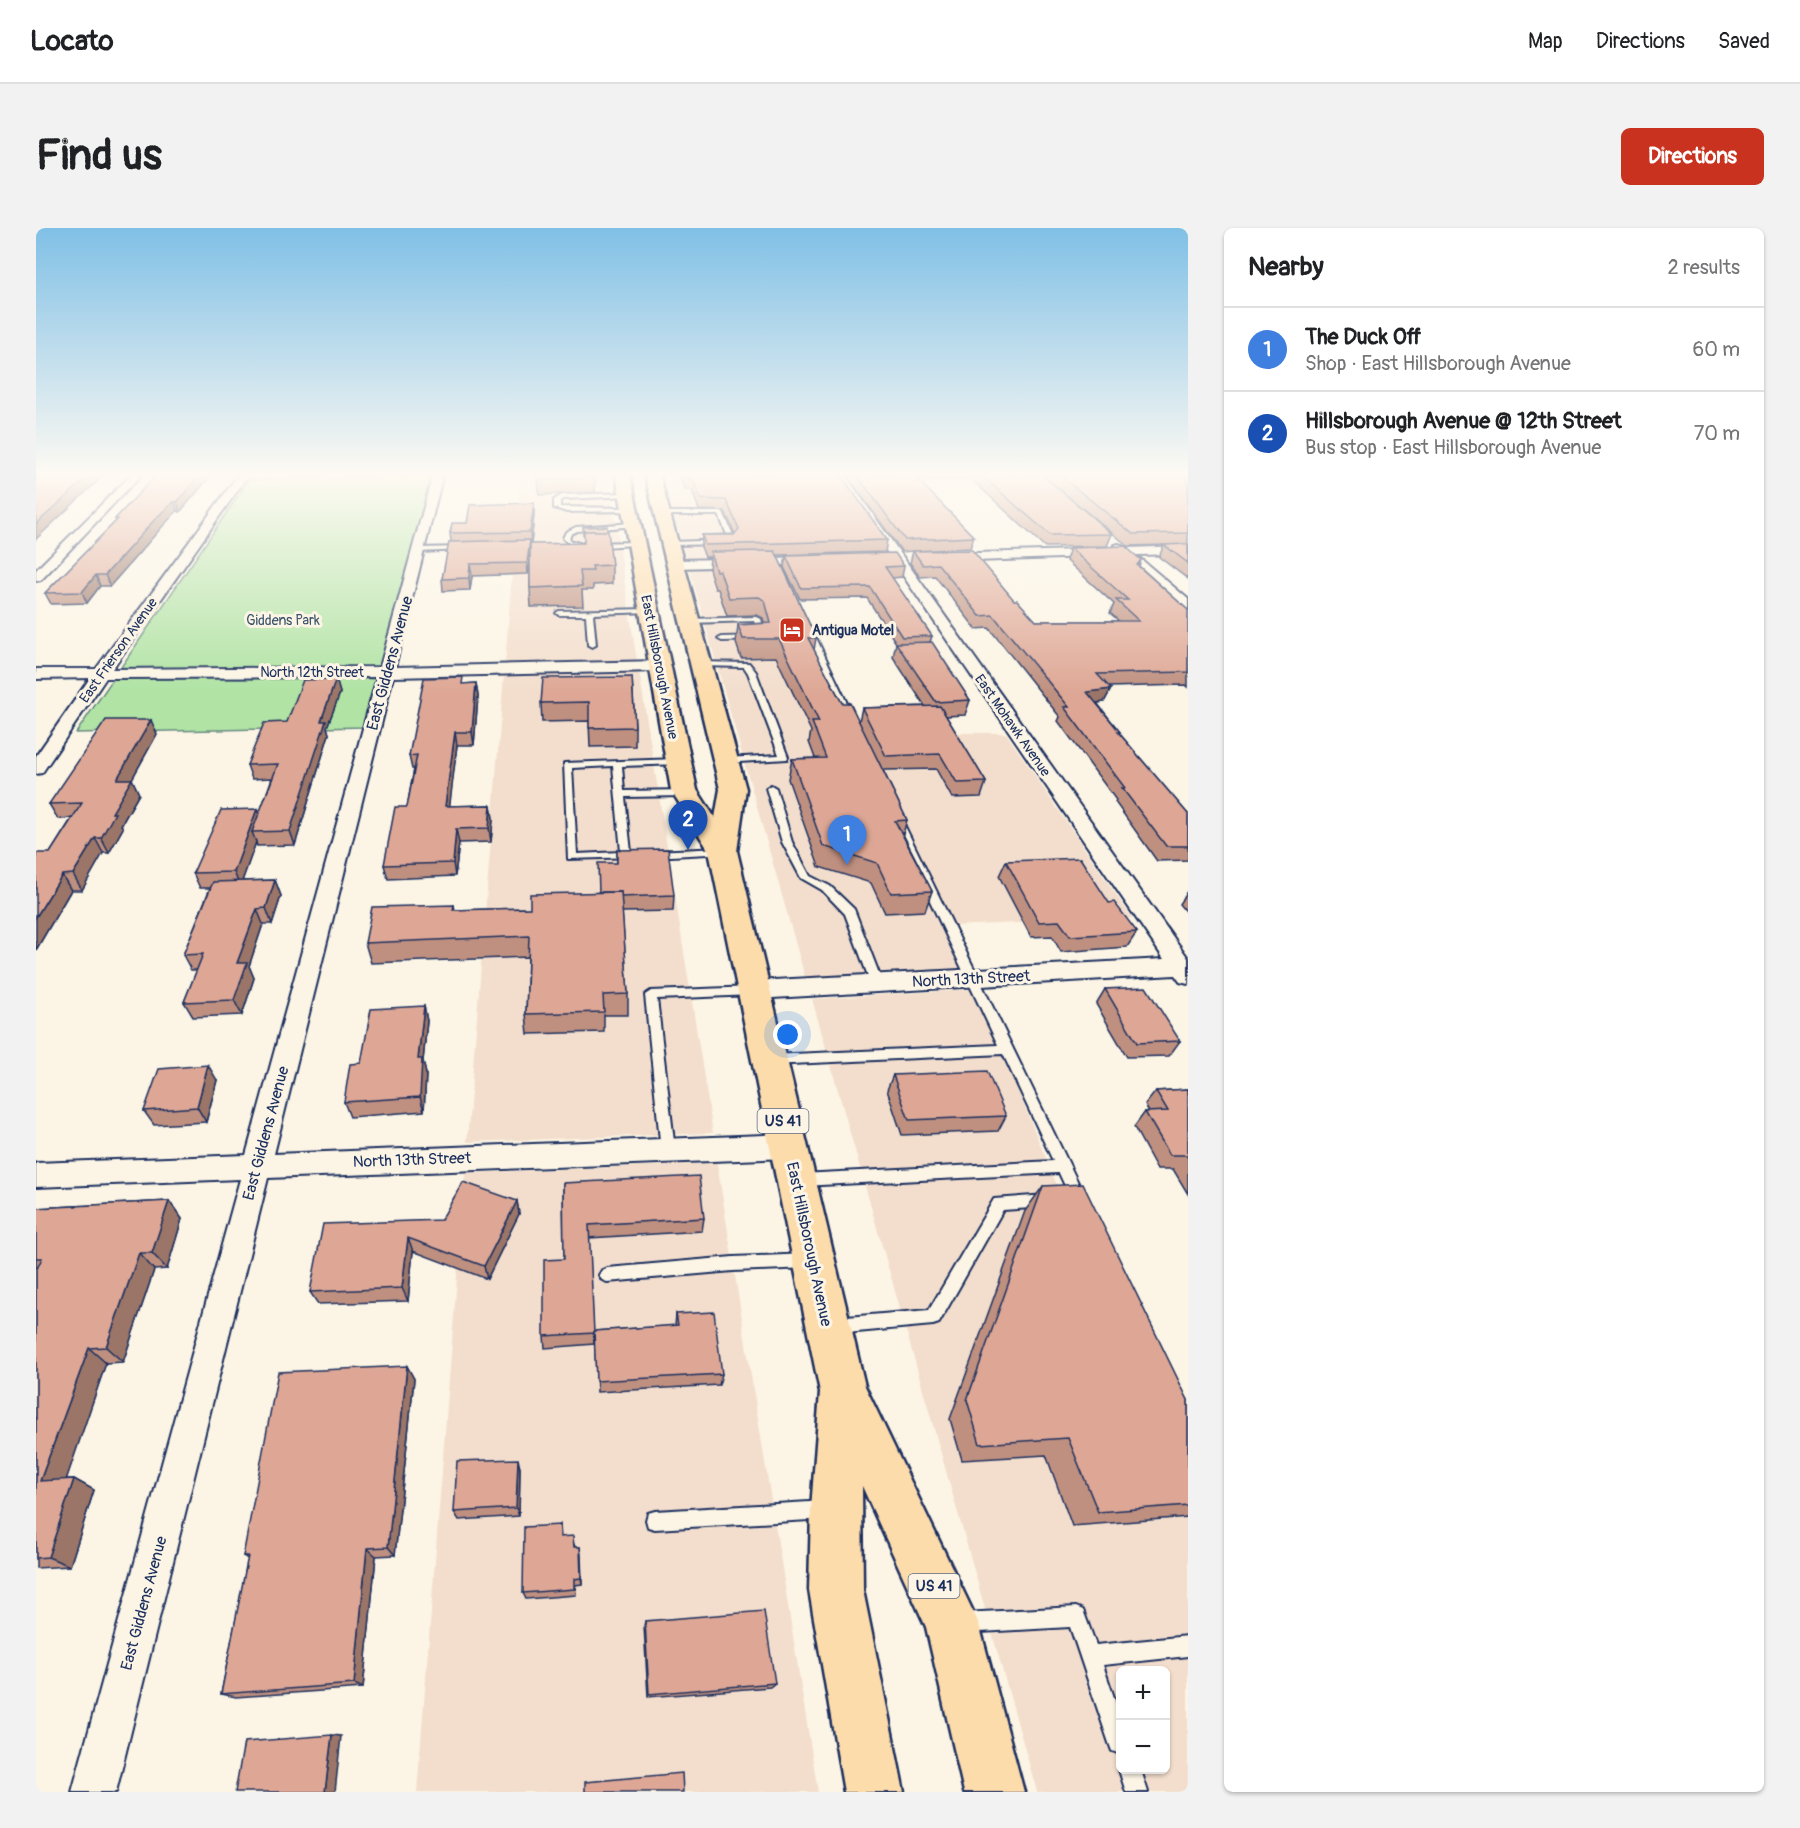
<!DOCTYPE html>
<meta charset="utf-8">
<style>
:root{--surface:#fff;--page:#f2f2f2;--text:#202124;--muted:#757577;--line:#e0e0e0;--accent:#c8321e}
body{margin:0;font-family:Pangolin,sans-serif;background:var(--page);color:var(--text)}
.controls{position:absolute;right:18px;bottom:18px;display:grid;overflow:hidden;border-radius:9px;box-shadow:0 2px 4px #0004}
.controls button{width:54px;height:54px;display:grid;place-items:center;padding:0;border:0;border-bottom:2px solid var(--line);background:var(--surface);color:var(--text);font:30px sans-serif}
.you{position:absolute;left:752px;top:807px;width:21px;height:21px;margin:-15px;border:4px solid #fff;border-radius:50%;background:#1a73e8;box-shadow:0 0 0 9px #1a73e833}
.badge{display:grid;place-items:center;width:39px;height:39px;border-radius:50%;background:var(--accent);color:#fff;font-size:20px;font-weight:700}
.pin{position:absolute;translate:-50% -50px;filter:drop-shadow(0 2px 3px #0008)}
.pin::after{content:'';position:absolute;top:32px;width:21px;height:18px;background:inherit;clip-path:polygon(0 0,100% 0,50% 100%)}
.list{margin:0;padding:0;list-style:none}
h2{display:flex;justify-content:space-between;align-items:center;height:78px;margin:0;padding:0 24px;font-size:26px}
h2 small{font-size:20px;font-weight:400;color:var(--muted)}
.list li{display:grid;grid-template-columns:39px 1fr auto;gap:18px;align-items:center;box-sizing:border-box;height:84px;padding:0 24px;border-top:2px solid var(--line)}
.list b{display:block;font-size:22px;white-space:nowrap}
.list p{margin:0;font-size:20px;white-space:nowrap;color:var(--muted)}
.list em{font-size:20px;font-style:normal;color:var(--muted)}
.map{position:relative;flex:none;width:1152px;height:1564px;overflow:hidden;border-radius:9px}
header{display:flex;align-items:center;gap:36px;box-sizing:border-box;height:84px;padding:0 30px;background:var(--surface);border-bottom:2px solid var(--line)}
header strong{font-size:28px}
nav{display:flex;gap:33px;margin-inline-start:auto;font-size:21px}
.intro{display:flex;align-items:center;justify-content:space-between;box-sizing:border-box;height:144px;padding:0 36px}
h1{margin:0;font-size:42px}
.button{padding:15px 27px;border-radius:9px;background:var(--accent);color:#fff;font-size:21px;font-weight:700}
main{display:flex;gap:36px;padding:0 36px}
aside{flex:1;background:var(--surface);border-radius:9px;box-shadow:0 2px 4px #0004}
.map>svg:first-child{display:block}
.built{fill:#f3decd;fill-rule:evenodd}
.green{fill:#b0e3a4;stroke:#668981;stroke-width:1.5}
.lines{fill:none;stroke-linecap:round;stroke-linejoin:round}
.lane-casing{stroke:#1b2f5e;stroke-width:4}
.street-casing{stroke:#1b2f5e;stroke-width:4}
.primary-casing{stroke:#1b2f5e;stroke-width:5}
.lane{fill:#fcf5e5;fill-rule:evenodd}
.street{fill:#fcf5e5;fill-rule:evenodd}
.primary{fill:#fddcac;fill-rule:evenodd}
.wall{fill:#bf9080;stroke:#1b2f5e;stroke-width:1.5}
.shaded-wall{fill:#9b7568;stroke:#1b2f5e;stroke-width:1.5}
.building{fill:#dea795;stroke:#1b2f5e;stroke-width:1.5}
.labels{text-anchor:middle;stroke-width:6;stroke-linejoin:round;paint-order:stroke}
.far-park-label{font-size:14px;fill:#39536c;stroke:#fcf5e5}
.far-poi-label{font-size:14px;font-weight:bold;fill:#1b2f5e;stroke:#fcf5e5;text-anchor:start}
.far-street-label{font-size:14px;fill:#1b2f5e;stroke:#fcf5e5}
.shield{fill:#fcf5e5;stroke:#5e6a86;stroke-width:1.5}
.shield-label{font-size:15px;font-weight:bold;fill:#1b2f5e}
.street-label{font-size:16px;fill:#1b2f5e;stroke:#fcf5e5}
</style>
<header>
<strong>Locato</strong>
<nav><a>Map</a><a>Directions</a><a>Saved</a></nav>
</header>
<div class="intro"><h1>Find us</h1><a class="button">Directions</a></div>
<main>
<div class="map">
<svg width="1152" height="1564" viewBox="0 0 1152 1564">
<rect width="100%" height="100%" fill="#fcf5e5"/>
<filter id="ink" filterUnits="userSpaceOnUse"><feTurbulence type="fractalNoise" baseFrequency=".0167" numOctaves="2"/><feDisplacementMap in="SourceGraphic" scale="12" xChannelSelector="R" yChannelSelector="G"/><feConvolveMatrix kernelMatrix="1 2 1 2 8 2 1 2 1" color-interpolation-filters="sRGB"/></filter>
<g filter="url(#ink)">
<g class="built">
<polygon points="486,246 572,246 601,433 469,436 483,256"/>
<polygon points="626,246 692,246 725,331 651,333"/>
<polygon points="727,338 789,504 970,505 1096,690 915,698 931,740 769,749 653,339"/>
<polygon points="603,443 677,905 431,914 468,446"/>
<path d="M940,761L1152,1274V1564H1001L776,771ZM1084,1442H1130V1542H1084Z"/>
<polygon points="681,935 782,1564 381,1564 429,945"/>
</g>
<polygon class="green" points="395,249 329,499 40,505 213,252"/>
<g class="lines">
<g class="lane-casing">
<g id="lane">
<polygon points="592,265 594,268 527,271 524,273 524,279 597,280 595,283 531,284 518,280 518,272 526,267"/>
<polygon points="626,284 687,284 700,314 697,316 633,317 635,314 693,312 683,287 624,287"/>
<path d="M598,295L600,298L541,303L535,306L533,310L535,313L544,315L603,314L601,317C583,317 538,325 527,310L530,304L540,299Z"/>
<polygon points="426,319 428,322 382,324 379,322 382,320"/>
<polygon points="613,381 615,382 615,384 557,386 560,417 556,419 552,417 550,387 523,387 520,385 523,383"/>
<polygon points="721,389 725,391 731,412 686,413 682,411 686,409 724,408 718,393 654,395 650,393 654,391"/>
<polygon points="770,401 777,403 818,490 817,492 810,490 769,403"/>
<polygon points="662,434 713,435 720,444 752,529 751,531 687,535 687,531 690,530 743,527 712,445 708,439 665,438 662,438"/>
<path d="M642,531L646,534L645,536L586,538L588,563L650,562L655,565L650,568L589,569L595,624L600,625V629L532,631L528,535ZM577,538L585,624L541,626L536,540Z"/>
<polygon points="735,557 740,560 756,614 774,648 794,658 818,681 847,756 845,759 841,760 835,756 809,686 786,662 765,650 746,614 730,560"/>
<polygon points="860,587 865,590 1047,965 1049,970 1047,975 1042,976 1037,975 1023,945 765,958 760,956 758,952 760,948 765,946 1017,933 967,826 734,837 730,835 728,832 730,829 734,827 962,817 855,590"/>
<polygon points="687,620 691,621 691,625 616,629 611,626 616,623"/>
<polygon points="717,759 723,763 717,767 621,771 639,922 637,926 632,928 627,926 625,922 609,767 615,763"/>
<polygon points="1011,967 1016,968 1018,973 1016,978 1011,979 967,982 903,1095 897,1097 799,1106 793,1104 791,1098 793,1092 799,1090 893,1082 958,971"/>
<polygon points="773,1026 778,1028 781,1033 778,1038 773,1040 697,1043 571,1054 566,1052 563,1047 566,1042 571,1040 697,1029"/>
<polygon points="790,1273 796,1276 799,1282 796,1288 790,1291 619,1301 612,1299 610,1292 612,1285 619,1283"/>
<polygon points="1040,1379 1047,1382 1060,1417 1152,1408 1152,1428 1067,1437 1084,1487 1084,1526 1076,1523 1073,1515 1034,1399 926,1405 919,1402 916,1395 919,1388 926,1385"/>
<polygon points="1084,1539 1084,1542 1105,1542 1112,1564 1090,1564 1083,1542"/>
</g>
</g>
<g class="street-casing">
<g id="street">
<polygon points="96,246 106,246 5,352 0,353 0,342"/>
<polygon points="203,246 213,246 76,441 344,439 397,246 407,246 359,439 623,433 631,438 623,443 357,449 238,926 752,906 762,910 766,918 762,926 752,930 232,950 80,1564 36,1564 204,951 0,959 0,935 210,927 341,449 70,450 6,545 0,546 0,528 54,450 0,451 0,441 60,441"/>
<polygon points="798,246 808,246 1152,730 1152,756 1144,754 1139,747 718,771 710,768 706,762 710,756 718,753 1128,731"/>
<polygon points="1083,316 1091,320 1152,318 1152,326 1100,327 1152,371 1152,382 1147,381 1085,328 909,334 903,330 909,326 1077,321 1079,317"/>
<polygon points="781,329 787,333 785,336 640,340 634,336 640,332"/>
</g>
</g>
<g class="primary-casing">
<polygon id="primary" points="580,246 594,246 661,562 679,590 684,561 609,246 623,246 710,561 701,623 829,1158 943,1396 988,1564 928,1564 890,1399 826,1258 827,1362 868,1564 808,1564 773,1362 775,1281 784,1164 673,623 635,562"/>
</g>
<use href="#lane" class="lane"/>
<use href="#street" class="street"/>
<use href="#primary" class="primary"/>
</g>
<g class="wall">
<polygon points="121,246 176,246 144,284 141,283 124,301 74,358 64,358 51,375 15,376 9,365 80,293 79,291"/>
<polygon points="348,246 395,246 395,247 348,248"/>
<polygon points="502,246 559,249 559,264 503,267"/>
<polygon points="643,246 804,246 851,312 849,324 741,327 780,410 778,422 806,475 823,493 826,480 889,478 857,429 860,415 831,370 764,371 748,339 750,328 868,338 866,349 856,350 896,408 894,414 934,472 929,487 910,488 950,554 945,569 916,570 900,541 847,542 871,592 867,606 896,663 889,683 849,685 835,655 783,639 752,551 756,531 779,530 773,514 775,503 740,429 705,430 700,415 702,397 728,395 727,390 721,387 691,388 682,361 679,361 673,341 674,329 669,329 665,319 666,307 699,306 689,283 663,282 656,262 649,262"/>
<polygon points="810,246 1005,246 1076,306 1071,318 1009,319 935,251 883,253 938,309 934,320 879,323 978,372 1000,393 1083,393 1074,385 1078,376 1030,332 1034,320 1105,332 1103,338 1152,382 1152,459 1150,457 1073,459 1075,461 1068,474 1061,475 1084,504 1083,505 1152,586 1152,632 1121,633 1079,574 1080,572 1022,493 1024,489 953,400 940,401 899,348 884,349 874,335 877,323 866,324"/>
<polygon points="1005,246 1152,246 1152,351 1123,329 1128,317 1092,318"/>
<polygon points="498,275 498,287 495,316 576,337 576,356 557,357 557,362 546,362 547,378 495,379 494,360 494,329 492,346 436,348 434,362 407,363 406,351 415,314 414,305 431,295"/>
<polygon points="596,449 599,499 599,518 554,519 553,493 506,494 505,475"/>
<polygon points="300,451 304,465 291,499 293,506 259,617 221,618 220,614 206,653 239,652 245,668 236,696 227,696 213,738 218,750 206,787 157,789 148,774 161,742 155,742 147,727 174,660 164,660 157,645 223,587 236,550 216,551 211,537 251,494"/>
<polygon points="440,455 442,468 438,517 421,517 413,578 455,577 457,591 455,614 423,615 419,648 352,651 348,637 371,579 378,541 376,541 373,528 428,456"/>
<polygon points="121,506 96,551 103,566 85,597 87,600 73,625 67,625 46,662 35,662 0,722 14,625 36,590 22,591 13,576"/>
<polygon points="581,622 638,667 637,683 586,684 592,766 592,787 568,787 568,804 492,806 490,786 492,729 335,735 329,715 418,677 419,682 494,680 563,664 581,635"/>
<polygon points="970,633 1073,675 1101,704 1091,719 1025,724 1016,708 995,709 963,648"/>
<polygon points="1152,662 1152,687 1143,676"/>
<polygon points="1069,761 1144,813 1133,828 1091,829 1060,776"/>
<polygon points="388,778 391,793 387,833 390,846 388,883 314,889 308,874 325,835"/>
<polygon points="857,847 970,888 962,903 866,907 851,862"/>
<polygon points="181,852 170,894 118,897 108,883"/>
<polygon points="1152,861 1152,966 1137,941 1121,941 1098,899 1109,884 1113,884 1109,877 1120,863"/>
<polygon points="527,955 668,990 666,1003 553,1010 558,1116 509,1120 508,1108 528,1031"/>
<polygon points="1007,958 1152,1172 1152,1289 1036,1298 1010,1227 926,1232 914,1191 989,983"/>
<polygon points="133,973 146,991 131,1041 118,1042 87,1134 70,1135 30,1251 38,1251 58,1262 34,1338 0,1340 0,980"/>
<polygon points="481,973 483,986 451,1051 377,1023 372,1073 282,1076 274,1064 405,992"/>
<polygon points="640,1086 686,1146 683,1157 561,1164 558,1103 639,1098"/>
<polygon points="371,1138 378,1151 359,1327 340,1328 327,1460 200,1469 185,1466 212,1331 207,1328"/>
<polygon points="484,1240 483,1288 423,1292 418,1284"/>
<polygon points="524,1297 525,1309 538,1316 539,1319 544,1319 546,1356 539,1357 540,1367 490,1371 487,1365"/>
<polygon points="609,1393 739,1455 734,1459 612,1469 608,1398"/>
</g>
<g class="shaded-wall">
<polygon points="55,246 69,246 0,311 0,296"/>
<polygon points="165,246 176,246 144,284 141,274"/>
<polygon points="138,273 141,283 124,301 74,358 69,347 120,290"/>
<polygon points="498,275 498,287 495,316 494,304"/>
<polygon points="494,312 495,323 492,346 491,335"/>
<polygon points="434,336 436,348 434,362 433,350"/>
<polygon points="60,347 64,358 51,375 46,364"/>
<polygon points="300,451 304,465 291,499 293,506 259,617 254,603 285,493"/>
<polygon points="440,455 442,468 438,517 436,504"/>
<polygon points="1075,461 1068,474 1045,477 1051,464"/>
<polygon points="115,492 121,506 96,551 103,566 85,597 87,600 73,625 65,610 76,585 81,551"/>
<polygon points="419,504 421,517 412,592 409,578"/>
<polygon points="455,577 457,591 455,614 453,600"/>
<polygon points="221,581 226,596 216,604 220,614 204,659 198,644"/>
<polygon points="420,601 423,615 419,648 417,635"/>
<polygon points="59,610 67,625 46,662 37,646"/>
<polygon points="26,647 35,662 0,722 0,689"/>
<polygon points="239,652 245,668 236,696 230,680"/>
<polygon points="221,681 227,696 213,738 218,750 206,787 198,772 201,735"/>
<polygon points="388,778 391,793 387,833 390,846 388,883 384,869 382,831"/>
<polygon points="172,837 181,852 170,894 161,879"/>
<polygon points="133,973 146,991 131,1041 116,1025"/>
<polygon points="481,973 483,986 451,1051 448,1038"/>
<polygon points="372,1010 377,1023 372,1073 366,1060"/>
<polygon points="103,1025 118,1042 87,1134 70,1119"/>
<polygon points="53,1120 70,1135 26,1264 4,1253"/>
<polygon points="371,1138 378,1151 359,1327 352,1319"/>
<polygon points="482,1231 484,1240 483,1288 480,1280"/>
<polygon points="38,1251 58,1262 34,1338 12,1329"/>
<polygon points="544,1319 545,1326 546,1356 545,1350"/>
<polygon points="331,1320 340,1328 327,1460 318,1456"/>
<polygon points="296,1507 305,1508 299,1564 289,1564"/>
</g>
<g class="building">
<polygon points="0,246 55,246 0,296"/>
<polygon points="121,246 165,246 141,274 138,273 120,290 69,347 60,347 46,364 9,365 82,291 79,291"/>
<polygon points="502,246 559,246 559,249 502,252"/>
<polygon points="648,246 804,246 851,312 669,317 666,307 698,307 703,301 690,272 664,271 657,251 650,251"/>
<polygon points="820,246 881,246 884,249 879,249 938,309 869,312"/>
<polygon points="944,246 1005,246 1076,306 1014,307"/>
<polygon points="1022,246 1152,246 1152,305 1097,306"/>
<polygon points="498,275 494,304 414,305 416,295 431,295 434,277"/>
<polygon points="571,298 571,303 548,303 547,307 547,299"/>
<polygon points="548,303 572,303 576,337 556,338 557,343 544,343 546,358 494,360 494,316 548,315"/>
<polygon points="494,312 491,335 434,336 433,350 406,351 413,314"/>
<polygon points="1152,316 1152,335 1128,317"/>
<polygon points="1089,318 1105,332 1101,337 1152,382 1152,444 1061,446 1075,461 1051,464 1084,504 1082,504 1152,586 1152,618 1130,618 1086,560 1089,560 1028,479 1033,479 957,387 944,388 902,336 887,337 877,323 936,322 978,372 981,372 1000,393 1103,393 1080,372 1092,372 1034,320"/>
<polygon points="739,323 780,410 772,410 806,475 814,475 871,592 859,593 896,663 855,665 841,635 787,618 756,531 790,530 776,494 783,494 743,411 707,411 702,397 735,395 729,373 723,369 693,370 684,343 680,343 674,324"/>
<polygon points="859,325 868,338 849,339 896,408 866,409 834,359 765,360 750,328"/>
<polygon points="896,414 934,472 900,474 860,415"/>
<polygon points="427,449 426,456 440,455 436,504 419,504 409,578 455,577 453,600 420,601 417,635 348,637 359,579 371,579 381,527 373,528 388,450"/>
<polygon points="596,449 599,499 553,500 553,474 505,475 507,450"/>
<polygon points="300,451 285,493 290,493 254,603 216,604 242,536 211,537 228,495 251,494 267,452"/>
<polygon points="904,478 950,554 921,555 904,526 850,528 826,480"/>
<polygon points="70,492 115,492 81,551 96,551 76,585 79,585 65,610 59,610 37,646 26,647 0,689 0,625 14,625 46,575 13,576"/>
<polygon points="221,581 198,644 157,645 185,582"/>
<polygon points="632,621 638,667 585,669 585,664 563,664 562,635 581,635 581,622"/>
<polygon points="1044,630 1073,675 1078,674 1101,704 1034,708 1023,693 1003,694 970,633"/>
<polygon points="239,652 230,680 221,681 201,735 211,735 198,772 148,774 167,726 147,727 177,654"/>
<polygon points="585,664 592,766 567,767 568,784 490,786 493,708 329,715 336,679 418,677 417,682 494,680 494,666"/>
<polygon points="1110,759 1144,813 1101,815 1069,761"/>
<polygon points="388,778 382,831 386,831 384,869 308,874 314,836 325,835 335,781"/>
<polygon points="172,837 161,879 108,883 123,841"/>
<polygon points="951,843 970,888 873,892 857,847"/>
<polygon points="1152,861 1152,930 1150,927 1134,927 1109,884 1132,883 1120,863"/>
<polygon points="663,948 668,990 553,997 558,1105 508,1108 508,1032 528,1031 527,955"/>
<polygon points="427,954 481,973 448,1038 372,1010 366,1060 274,1064 287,996 405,992"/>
<polygon points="1047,956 1152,1172 1152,1277 1062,1284 1032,1210 944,1216 931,1172 1007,958"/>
<polygon points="133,973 116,1025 103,1025 70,1119 53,1120 4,1253 38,1251 12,1329 0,1330 0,1043 6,1030 0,1030 0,980"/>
<polygon points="678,1084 686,1146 560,1153 558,1103 642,1097 640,1086"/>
<polygon points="371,1138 352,1319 331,1320 318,1456 185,1466 212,1328 207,1328 242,1144"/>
<polygon points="482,1231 480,1280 418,1284 421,1233"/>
<polygon points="524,1297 524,1309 537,1308 538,1319 544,1319 545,1350 538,1351 538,1361 487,1365 488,1299"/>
<polygon points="728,1383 739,1455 613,1466 609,1393"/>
<polygon points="296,1507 289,1564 199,1564 208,1514"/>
<polygon points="646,1545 647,1564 549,1564 549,1554"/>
</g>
</g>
<linearGradient id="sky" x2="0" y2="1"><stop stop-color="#80c0e6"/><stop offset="0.53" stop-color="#fefaf3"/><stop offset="1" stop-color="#fefaf3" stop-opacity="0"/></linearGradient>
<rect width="1152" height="465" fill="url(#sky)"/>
<defs>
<g id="hotel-square" transform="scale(1.35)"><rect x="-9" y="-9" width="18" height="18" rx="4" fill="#c8321e" stroke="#fcf5e5"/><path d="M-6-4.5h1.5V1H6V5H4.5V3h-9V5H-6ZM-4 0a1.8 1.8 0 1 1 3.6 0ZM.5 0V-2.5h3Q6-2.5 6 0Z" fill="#fff"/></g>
</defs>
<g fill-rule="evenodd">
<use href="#hotel-square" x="756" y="402"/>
</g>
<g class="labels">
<g class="far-park-label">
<text x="247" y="397">Giddens Park</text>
</g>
<g class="far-poi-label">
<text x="776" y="407">Antigua Motel</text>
</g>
<g class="far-street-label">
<text transform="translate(82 422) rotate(-55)" y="5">East Frierson Avenue</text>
<text transform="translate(624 439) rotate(79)" y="5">East Hillsborough Avenue</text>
<text x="276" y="449">North 12th Street</text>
<text transform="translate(977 497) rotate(55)" y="5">East Mohawk Avenue</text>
</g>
<g class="shield">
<rect x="721.5" y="881" width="51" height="24" rx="4.5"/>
<rect x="872.5" y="1346" width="51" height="24" rx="4.5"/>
</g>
<g class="shield-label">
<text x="747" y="898">US 41</text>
<text x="898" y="1363">US 41</text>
</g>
<g class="street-label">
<text transform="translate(353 435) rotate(-75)" y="6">East Giddens Avenue</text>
<text transform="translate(935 750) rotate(-3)" y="6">North 13th Street</text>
<text transform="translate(229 905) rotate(-75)" y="6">East Giddens Avenue</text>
<text transform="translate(376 931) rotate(-2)" y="6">North 13th Street</text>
<text transform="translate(774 1016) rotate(78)" y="6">East Hillsborough Avenue</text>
<text transform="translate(107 1375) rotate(-75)" y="6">East Giddens Avenue</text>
</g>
</g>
</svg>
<div class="controls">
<button>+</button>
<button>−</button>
</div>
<div class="you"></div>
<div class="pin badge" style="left:811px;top:637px;background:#3f7fe0">1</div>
<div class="pin badge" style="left:652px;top:622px;background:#1a4fb4">2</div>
</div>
<aside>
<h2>Nearby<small>2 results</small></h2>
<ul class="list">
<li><span class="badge" style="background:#3f7fe0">1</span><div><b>The Duck Off</b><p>Shop · East Hillsborough Avenue</p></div><em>60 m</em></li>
<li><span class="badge" style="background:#1a4fb4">2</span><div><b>Hillsborough Avenue @ 12th Street</b><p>Bus stop · East Hillsborough Avenue</p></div><em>70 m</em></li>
</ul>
</aside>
</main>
